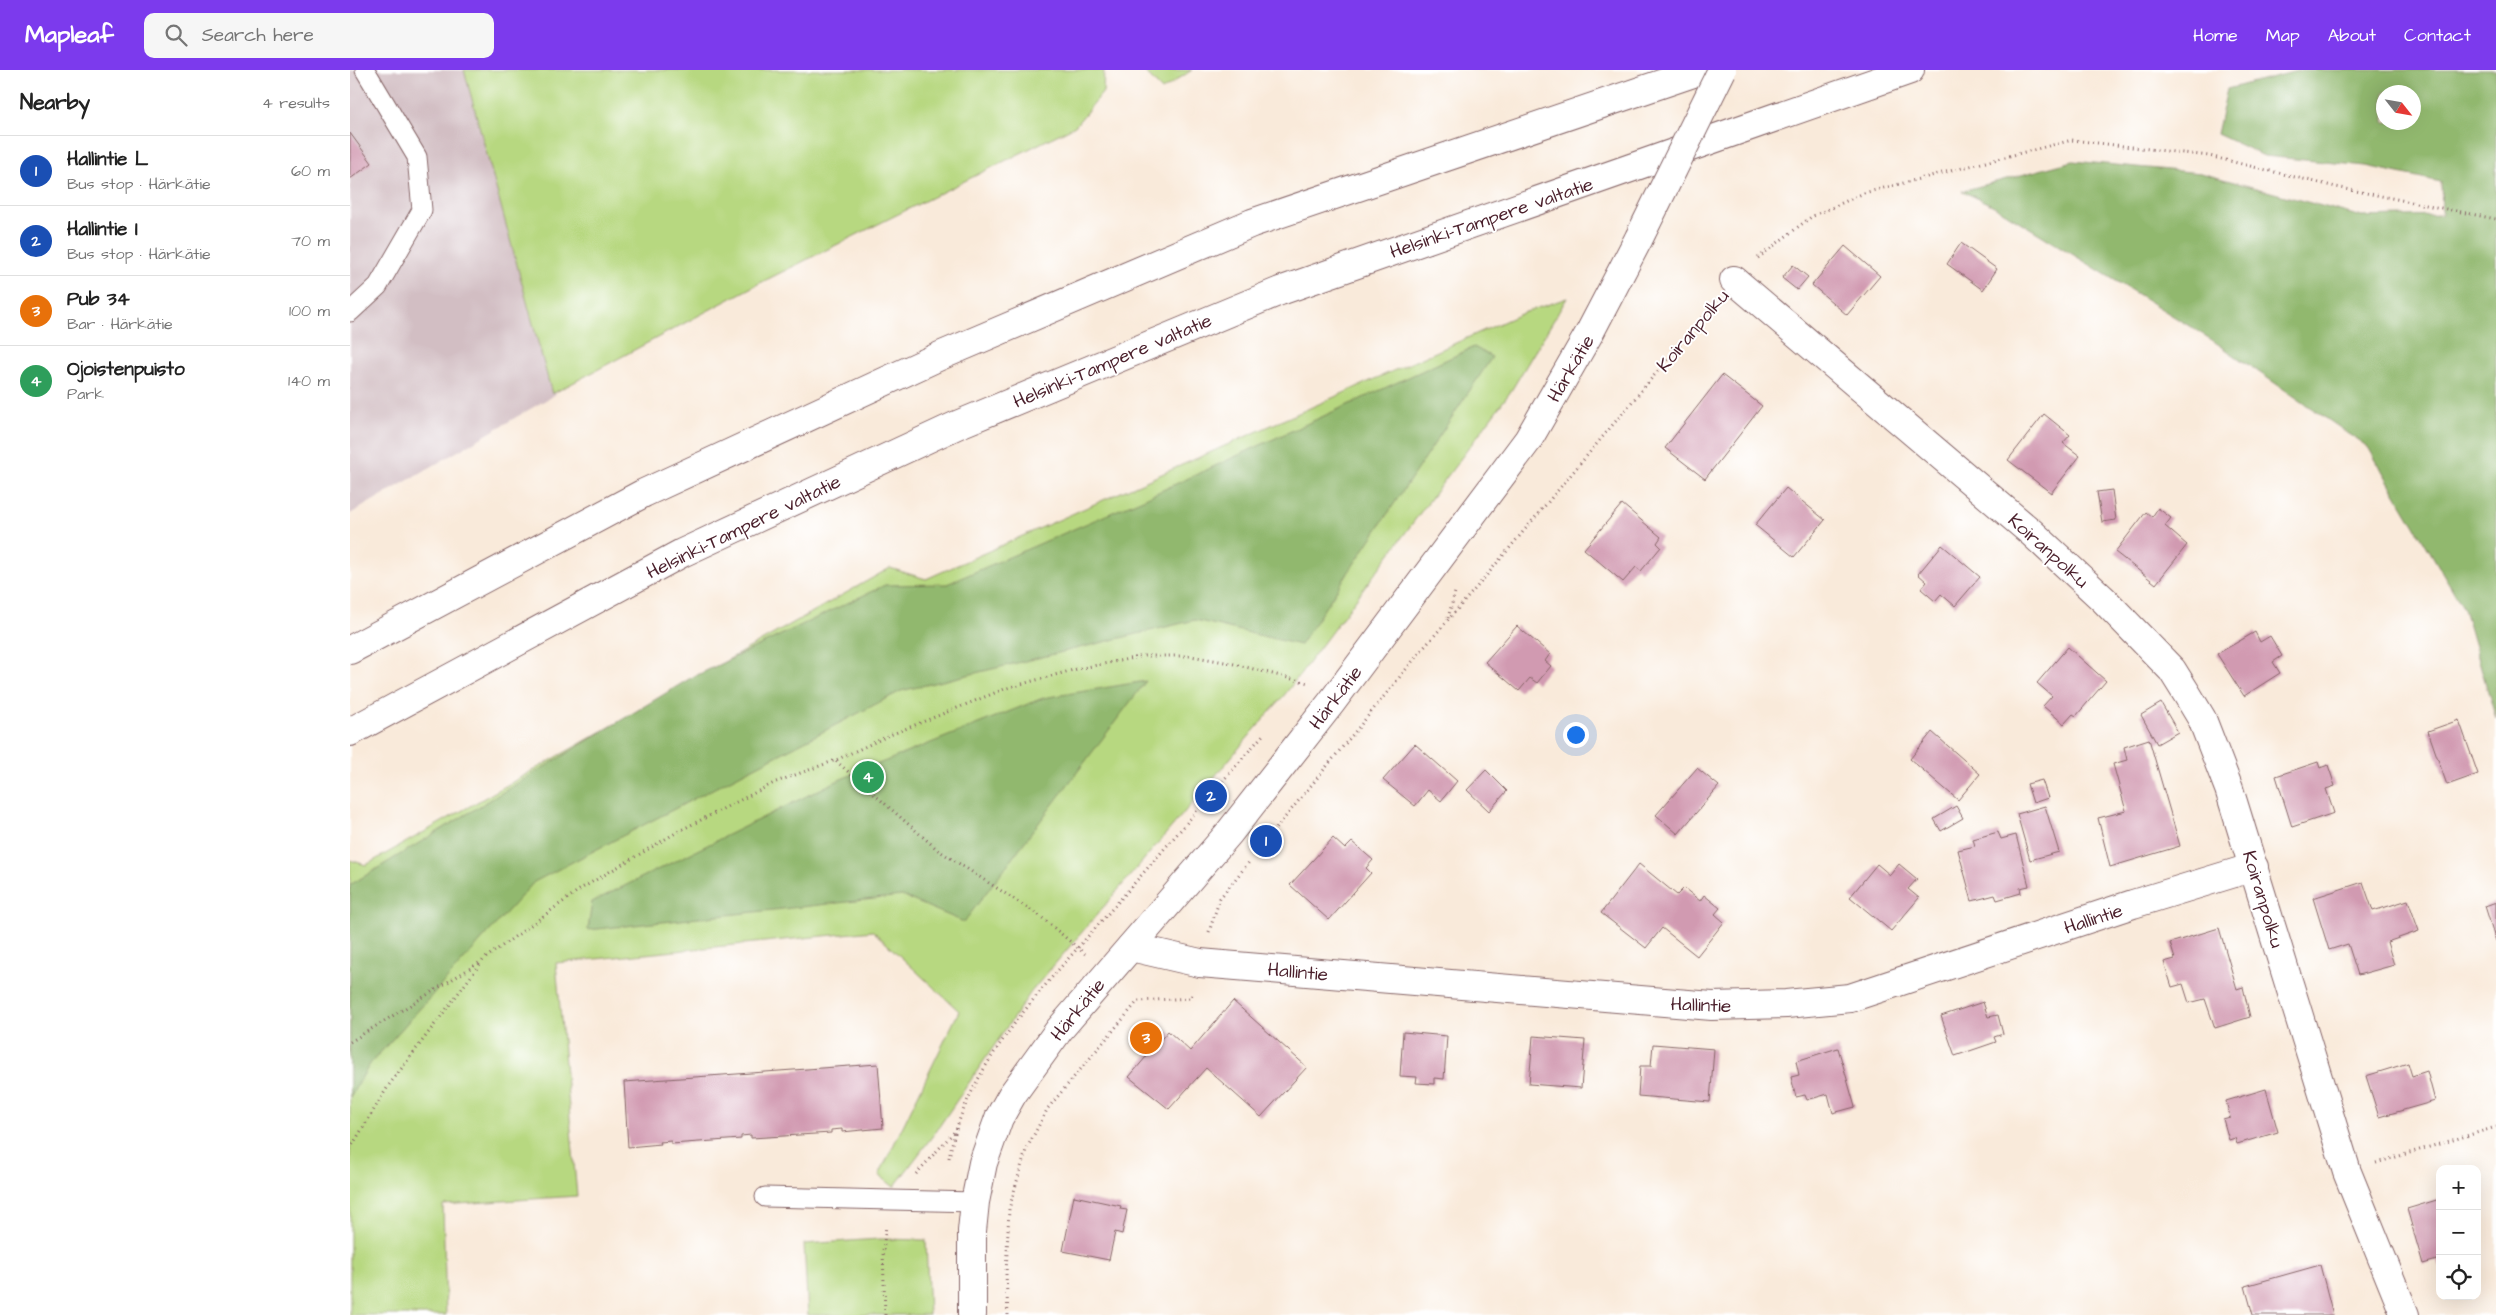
<!DOCTYPE html>
<meta charset="utf-8">
<style>
:root{--surface:#fff;--page:#f6f6f6;--text:#222;--muted:#767676;--line:#e0e0e0;--accent:#7c3aed}
body{margin:0;font-family:"Architects Daughter",sans-serif;background:var(--page);color:var(--text)}
.controls{position:absolute;right:15px;bottom:15px;display:grid;overflow:hidden;border-radius:10px;box-shadow:0 5px 20px #0002}
.controls button{width:45px;height:45px;display:grid;place-items:center;padding:0;border:0;border-bottom:1px solid var(--line);background:var(--surface);color:var(--text);font:25px sans-serif}
.compass{position:absolute;left:2026px;top:15px;width:45px;height:45px;border-radius:50%;background:var(--surface);box-shadow:0 5px 20px #0002;rotate:121deg}
.you{position:absolute;left:1225px;top:664px;width:18px;height:18px;margin:-12px;border:4px solid #fff;border-radius:50%;background:#1a73e8;box-shadow:0 0 0 8px #1a73e833}
.badge{display:grid;place-items:center;width:32px;height:32px;border-radius:50%;background:var(--accent);color:#fff;font-size:16px;font-weight:700}
.pin{position:absolute;translate:-50% -50%;border:2px solid #fff;box-shadow:0 1px 5px #0006}
.list{margin:0;padding:0;list-style:none}
h2{display:flex;justify-content:space-between;align-items:center;height:65px;margin:0;padding:0 20px;font-size:21px}
h2 small{font-size:16px;font-weight:400;color:var(--muted)}
.list li{display:grid;grid-template-columns:32px 1fr auto;gap:15px;align-items:center;box-sizing:border-box;height:70px;padding:0 20px;border-top:1px solid var(--line)}
.list b{display:block;font-size:19px;white-space:nowrap}
.list p{margin:0;font-size:16px;white-space:nowrap;color:var(--muted)}
.list em{font-size:16px;font-style:normal;color:var(--muted)}
.icon{flex:none;width:28px;height:28px;fill:none;stroke:currentColor;stroke-width:2;stroke-linecap:round;stroke-linejoin:round}
.map{position:relative;flex:none;width:2146px;height:1245px;overflow:hidden}
header{display:flex;align-items:center;gap:30px;box-sizing:border-box;height:70px;padding:0 25px;background:var(--accent);color:#fff}
header strong{font-size:24px}
nav{display:flex;gap:28px;margin-inline-start:auto;font-size:18px}
.search{width:350px;height:45px;background:var(--page);display:flex;align-items:center;gap:12px;box-sizing:border-box;padding:0 18px;border-radius:10px;color:var(--muted);font-size:19px}
main{display:flex}
aside{flex:1;background:var(--surface)}
.map>svg:first-child{display:block}
.industrial{fill:#d2bec3}
.green{fill:#b7d880;stroke:#807c56}
.forest{fill:#91b86e;stroke:#6e6c4c;fill-rule:evenodd}
.building{fill:#d19ab1}
.lines{fill:none;stroke-linecap:round;stroke-linejoin:round}
.lane-casing{stroke:#876668;stroke-width:21}
.street-casing{stroke:#876668;stroke-width:30}
.secondary-casing{stroke:#876668;stroke-width:30}
.highway-casing{stroke:#876668;stroke-width:30}
.path{stroke:#876668;stroke-width:3;stroke-dasharray:1 4;stroke-linecap:butt}
.lane{stroke:#fff;stroke-width:19}
.street{stroke:#fff;stroke-width:28}
.secondary{stroke:#fff;stroke-width:28}
.highway{stroke:#fff;stroke-width:28}
.secondary-bridge-casing{stroke:#876668;stroke-width:30;stroke-linecap:butt}
.secondary-bridge{stroke:#fff;stroke-width:28}
.labels{text-anchor:middle;stroke-width:4;stroke-linejoin:round;paint-order:stroke}
.street-label{font-size:19px;fill:#4a1f2b;stroke:#fff}
</style>
<header>
<strong>Mapleaf</strong>
<div class="search"><svg class="icon" aria-label="search" viewBox="0 0 24 24"><circle cx="10" cy="10" r="6"/><path d="M15 15l6 6"/></svg>Search here</div>
<nav><a>Home</a><a>Map</a><a>About</a><a>Contact</a></nav>
</header>
<main>
<aside>
<h2>Nearby<small>4 results</small></h2>
<ul class="list">
<li><span class="badge" style="background:#1a4fb4">1</span><div><b>Hallintie L</b><p>Bus stop · Härkätie</p></div><em>60 m</em></li>
<li><span class="badge" style="background:#1a4fb4">2</span><div><b>Hallintie I</b><p>Bus stop · Härkätie</p></div><em>70 m</em></li>
<li><span class="badge" style="background:#e8710a">3</span><div><b>Pub 34</b><p>Bar · Härkätie</p></div><em>100 m</em></li>
<li><span class="badge" style="background:#2e9e5b">4</span><div><b>Ojoistenpuisto</b><p>Park</p></div><em>140 m</em></li>
</ul>
</aside>
<div class="map">
<svg width="2146" height="1245" viewBox="0 0 2146 1245">
<rect width="100%" height="100%" fill="#fff"/>
<filter id="ink" filterUnits="userSpaceOnUse"><feTurbulence type="fractalNoise" baseFrequency=".02" numOctaves="2"/><feDisplacementMap in="SourceGraphic" scale="10" xChannelSelector="R" yChannelSelector="G"/><feConvolveMatrix kernelMatrix="1 2 1 2 8 2 1 2 1" color-interpolation-filters="sRGB"/></filter>
<filter id="wash" filterUnits="userSpaceOnUse"><feTurbulence type="fractalNoise" baseFrequency=".0096" numOctaves="4" result="noise"/><feDisplacementMap in="SourceGraphic" scale="20" xChannelSelector="R" yChannelSelector="G"/><feGaussianBlur stdDeviation="1.12" result="paint"/><feColorMatrix in="noise" values="0 0 0 0 0 0 0 0 0 0 0 0 0 0 0 0 0 1.4 0 .05"/><feComposite in="paint" operator="in"/></filter>
<g filter="url(#wash)">
<rect width="100%" height="100%" fill="#f9eada"/>
<polygon class="industrial" points="0,0 118,0 206,324 0,444"/>
<g class="green">
<polygon points="114,0 754,0 753,22 725,56 404,216 202,324"/>
<polygon points="793,0 842,0 812,20"/>
<polygon points="1217,228 1161,321 936,623 681,922 584,1064 544,1117 529,1105 609,941 523,861 206,893 227,1126 93,1135 96,1245 0,1245 0,790 16,795 540,498 576,509 1173,243"/>
<polygon points="529,1169 576,1170 579,1245 458,1245 454,1174"/>
</g>
<g class="forest">
<path d="M1951,0H2146V649L2114,539L2018,377L1862,270L1644,136L1612,121L1723,91L1851,103L2012,147L2092,145L2091,112L2016,96L1914,86L1867,64L1877,19ZM2034,22H2064V52H2034Z"/>
<polygon points="1124,277 1142,287 950,575 845,550 551,621 184,812 20,994 0,1027 0,815 339,609 535,515 597,514 793,429"/>
<polygon points="796,611 614,852 552,826 238,860 242,832 491,709 693,628"/>
</g>
<g id="blocks">
<g class="building">
<polygon points="0,63 22,93 0,109"/>
<polygon points="1611,173 1647,199 1633,220 1597,194"/>
<polygon points="1495,176 1530,206 1497,245 1462,215"/>
<polygon points="1443,195 1458,207 1447,220 1432,208"/>
<polygon points="1372,305 1412,336 1355,409 1315,378"/>
<polygon points="1694,344 1720,365 1713,373 1730,386 1701,423 1658,390"/>
<polygon points="1436,418 1475,450 1444,487 1405,455"/>
<polygon points="1762,420 1766,450 1752,452 1747,422"/>
<polygon points="1272,434 1311,467 1307,473 1311,477 1291,501 1286,497 1273,512 1234,479"/>
<polygon points="1808,438 1821,448 1815,456 1837,475 1806,514 1765,482 1796,442 1802,447"/>
<polygon points="1592,475 1630,507 1605,536 1591,524 1585,531 1571,519 1577,512 1568,504"/>
<polygon points="1167,556 1200,584 1195,591 1201,596 1187,613 1180,608 1169,621 1135,592"/>
<polygon points="1905,562 1910,572 1920,566 1932,586 1923,592 1930,603 1894,626 1867,584"/>
<polygon points="1718,577 1756,611 1726,646 1723,644 1714,654 1693,636 1702,626 1687,613"/>
<polygon points="1811,633 1828,662 1807,674 1791,645"/>
<polygon points="2109,650 2128,704 2097,715 2078,661"/>
<polygon points="1582,662 1630,704 1608,730 1560,689"/>
<polygon points="1799,669 1830,776 1760,797 1748,748 1776,741 1763,694 1777,690 1774,677"/>
<polygon points="1065,674 1107,711 1091,731 1078,720 1065,736 1033,710"/>
<polygon points="1968,692 1970,698 1978,695 1985,716 1976,719 1984,743 1942,757 1926,706"/>
<polygon points="1347,698 1369,716 1328,764 1306,745"/>
<polygon points="1136,700 1157,721 1139,741 1117,720"/>
<polygon points="1692,710 1698,728 1683,733 1677,714"/>
<polygon points="1606,736 1613,748 1591,761 1584,749"/>
<polygon points="1695,736 1709,782 1680,790 1667,744"/>
<polygon points="1648,762 1651,769 1666,765 1679,816 1670,818 1671,823 1647,830 1645,825 1622,831 1608,780 1625,776 1623,769"/>
<polygon points="983,768 995,779 1002,772 1023,790 1016,798 1021,803 979,850 940,815"/>
<polygon points="1289,794 1327,825 1334,818 1350,831 1354,825 1370,838 1365,844 1374,852 1347,886 1312,858 1296,878 1251,843"/>
<polygon points="1527,794 1540,805 1549,794 1567,809 1558,819 1569,828 1541,861 1500,827"/>
<polygon points="2013,812 2023,841 2058,830 2069,861 2037,872 2044,895 2008,905 1998,874 1979,880 1963,828"/>
<polygon points="2146,832 2146,871 2135,836"/>
<polygon points="1869,858 1887,919 1893,917 1900,947 1865,958 1855,929 1839,933 1833,914 1822,917 1814,892 1825,889 1820,873"/>
<polygon points="883,931 957,997 911,1047 856,998 819,1039 779,1007 818,961 840,981"/>
<polygon points="1633,932 1638,947 1648,945 1653,964 1644,967 1646,972 1605,986 1591,946"/>
<polygon points="1053,962 1097,966 1094,1009 1084,1008 1084,1014 1066,1013 1067,1007 1050,1006"/>
<polygon points="1183,966 1235,970 1231,1018 1179,1014"/>
<polygon points="1303,974 1364,979 1360,1032 1288,1026 1290,996 1301,996"/>
<polygon points="1488,978 1505,1037 1483,1043 1478,1024 1457,1030 1455,1025 1446,1027 1441,1007 1449,1005 1446,991"/>
<polygon points="2058,993 2062,1006 2077,1001 2085,1031 2029,1047 2016,1006"/>
<polygon points="528,994 533,1058 492,1062 492,1059 481,1060 481,1063 401,1068 401,1065 391,1066 391,1069 321,1074 321,1071 310,1072 311,1074 278,1077 274,1012"/>
<polygon points="1916,1019 1928,1062 1887,1074 1885,1068 1879,1070 1873,1049 1880,1047 1876,1031"/>
<polygon points="724,1126 771,1136 770,1139 777,1140 772,1164 765,1162 759,1190 713,1181"/>
<polygon points="2090,1129 2090,1197 2089,1197 2087,1190 2073,1194 2057,1139"/>
<polygon points="1970,1195 1983,1245 1903,1245 1895,1216"/>
</g>
</g>
</g>
<g filter="url(#ink)">
<use href="#blocks" fill-opacity="0" stroke="#876668" stroke-width="1"/>
<g class="lines">
<g class="lane-casing">
<g id="lane">
<polyline points="0,242 28,216 72,140 67,87 15,0"/>
<polyline points="415,1127 625,1132"/>
</g>
</g>
<g class="street-casing">
<g id="street">
<polyline points="1384,210 1682,463 1754,530 1822,600 1837,624 1852,649 1879,719 1997,1102 2055,1245"/>
<polyline points="781,877 850,893 1362,936 1436,934 1500,928 1783,834 1904,797"/>
</g>
</g>
<g class="secondary-casing">
<polyline id="secondary" points="622,1245 622,1161 625,1132 633,1093 649,1048 662,1025 709,960 879,763 981,633 1178,370 1240,262 1289,168"/>
</g>
<g class="highway-casing">
<g id="highway">
<polyline points="0,580 294,423 590,286 902,153 1352,0"/>
<polyline points="0,662 332,483 607,355 930,221 1560,0"/>
</g>
</g>
<g class="path">
<polyline points="1408,188 1461,147 1514,123 1722,70 1859,86 1986,117 2146,149"/>
<polyline points="1098,548 1105,522"/>
<polyline points="486,691 588,780 690,846 735,884"/>
<polyline points="910,778 1071,581 1131,512 1364,234"/>
<polyline points="859,862 870,828 900,791"/>
<polyline points="0,972 132,891"/>
<polyline points="0,1079 39,1015 134,889 232,818 329,761 426,712 486,690 540,665 657,618 727,599 794,586 841,586 880,593 958,613"/>
<path d="M599,1088C616,993 700,911 761,840C812,782 862,723 913,665"/>
<polyline points="2026,1093 2146,1057"/>
<polyline points="566,1104 604,1062"/>
<polyline points="535,1245 533,1181 536,1156"/>
<polyline points="658,1245 656,1204 659,1139 676,1080 698,1038 788,931 841,928 842,924"/>
</g>
<use href="#lane" class="lane"/>
<use href="#street" class="street"/>
<use href="#secondary" class="secondary"/>
<use href="#highway" class="highway"/>
<g class="secondary-bridge-casing">
<polyline id="secondary-bridge" points="1289,168 1372,0"/>
</g>
<use href="#secondary-bridge" class="secondary-bridge"/>
</g>
</g>
<g class="labels">
<g class="street-label">
<text transform="translate(1141 147) rotate(-19)" y="7">Helsinki-Tampere valtatie</text>
<text transform="translate(1342 260) rotate(-50)" y="7">Koiranpolku</text>
<text transform="translate(762 290) rotate(-23)" y="7">Helsinki-Tampere valtatie</text>
<text transform="translate(1220 298) rotate(-60)" y="7">Härkätie</text>
<text transform="translate(393 456) rotate(-26)" y="7">Helsinki-Tampere valtatie</text>
<text transform="translate(1699 480) rotate(42)" y="7">Koiranpolku</text>
<text transform="translate(985 627) rotate(-53)" y="7">Härkätie</text>
<text transform="translate(1914 829) rotate(73)" y="7">Koiranpolku</text>
<text transform="translate(1743 848) rotate(-18)" y="7">Hallintie</text>
<text transform="translate(948 901) rotate(5)" y="7">Hallintie</text>
<text transform="translate(1351 934) rotate(2)" y="7">Hallintie</text>
<text transform="translate(727 939) rotate(-51)" y="7">Härkätie</text>
</g>
</g>
</svg>
<div class="controls">
<button>+</button>
<button>−</button>
<button><svg class="icon" aria-label="locate" viewBox="0 0 24 24"><circle cx="12" cy="12" r="6"/><path d="M12 2v4M12 18v4M2 12h4M18 12h4"/></svg></button>
</div>
<svg class="compass" viewBox="-18 -18 36 36"><path d="M0-13l5 13h-10z" fill="#e53935"/><path d="M0 13l5-13h-10z" fill="#767676"/></svg>
<div class="you"></div>
<div class="pin badge" style="left:916px;top:771px;background:#1a4fb4">1</div>
<div class="pin badge" style="left:861px;top:726px;background:#1a4fb4">2</div>
<div class="pin badge" style="left:796px;top:968px;background:#e8710a">3</div>
<div class="pin badge" style="left:518px;top:707px;background:#2e9e5b">4</div>
</div>
</main>
